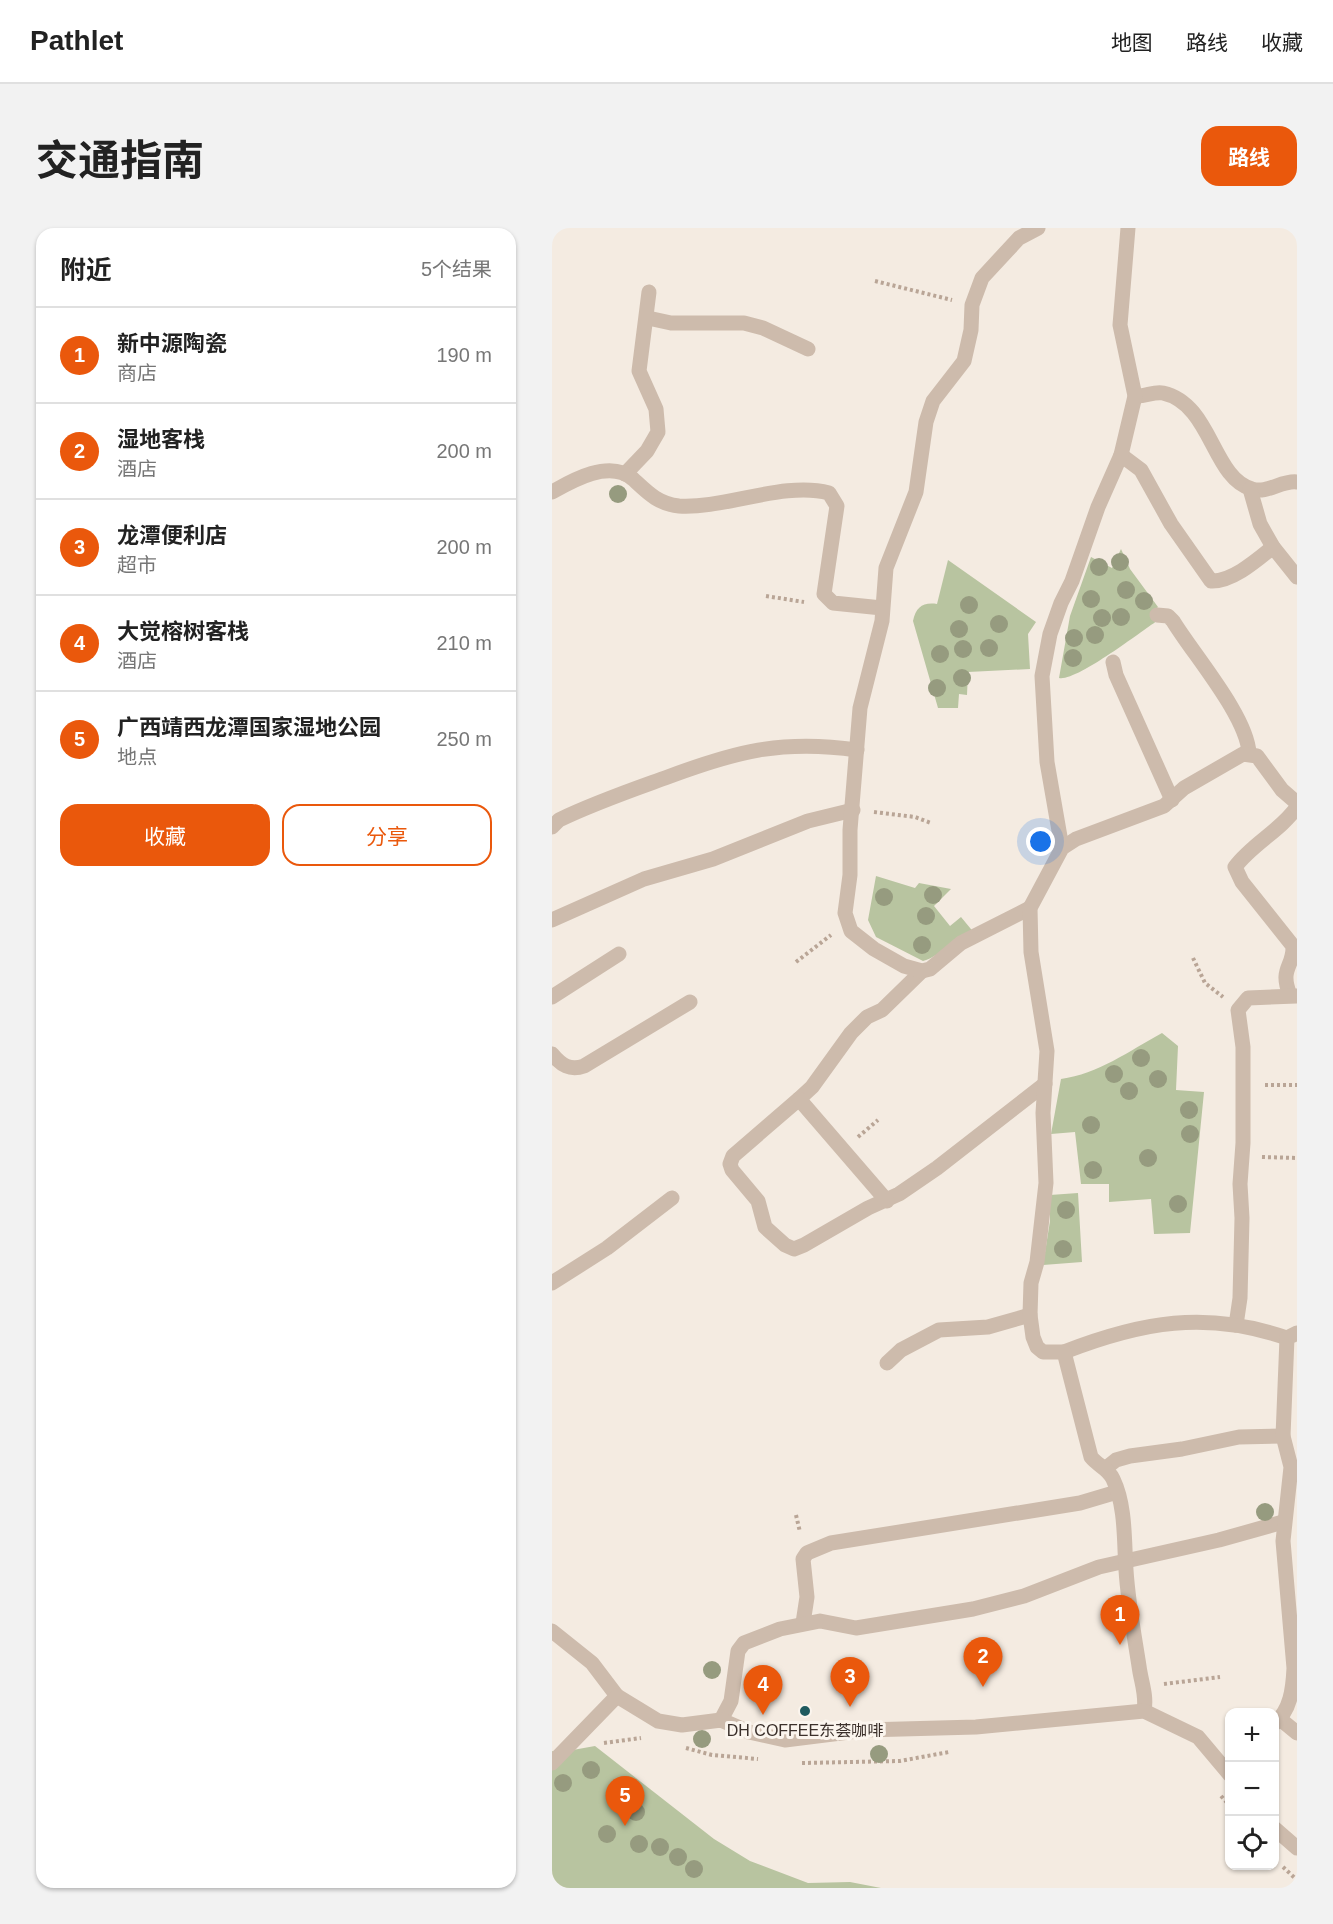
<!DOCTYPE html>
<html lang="zh">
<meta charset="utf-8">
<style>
:root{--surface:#fff;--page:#f2f2f2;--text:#222;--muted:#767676;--line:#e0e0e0;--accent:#ea580c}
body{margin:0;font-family:Arial,"Noto Sans SC",sans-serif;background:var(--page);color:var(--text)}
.controls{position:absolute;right:18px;bottom:18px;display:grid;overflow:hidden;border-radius:12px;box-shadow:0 2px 4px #0004}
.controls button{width:54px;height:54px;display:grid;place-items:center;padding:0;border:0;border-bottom:2px solid var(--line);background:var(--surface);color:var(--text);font:30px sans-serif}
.you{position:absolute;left:489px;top:614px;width:21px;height:21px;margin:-15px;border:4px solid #fff;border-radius:50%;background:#1a73e8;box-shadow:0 0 0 9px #1a73e833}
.badge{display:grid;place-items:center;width:39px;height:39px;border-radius:50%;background:var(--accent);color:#fff;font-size:20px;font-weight:700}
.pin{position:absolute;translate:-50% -50px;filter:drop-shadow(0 2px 3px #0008)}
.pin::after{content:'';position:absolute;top:32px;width:21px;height:18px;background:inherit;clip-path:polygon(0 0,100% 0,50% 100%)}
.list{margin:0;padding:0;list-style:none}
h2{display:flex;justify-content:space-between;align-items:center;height:78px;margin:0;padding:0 24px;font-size:26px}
h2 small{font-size:20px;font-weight:400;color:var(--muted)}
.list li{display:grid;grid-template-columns:39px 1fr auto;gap:18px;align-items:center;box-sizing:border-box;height:96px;padding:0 24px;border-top:2px solid var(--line)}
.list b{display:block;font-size:22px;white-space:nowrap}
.list p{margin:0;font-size:20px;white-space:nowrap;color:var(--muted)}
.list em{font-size:20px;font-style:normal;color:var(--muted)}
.actions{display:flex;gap:12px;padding:18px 24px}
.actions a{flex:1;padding:14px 0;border:2px solid var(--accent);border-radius:18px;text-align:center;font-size:21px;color:var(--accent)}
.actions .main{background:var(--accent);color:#fff}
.icon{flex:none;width:33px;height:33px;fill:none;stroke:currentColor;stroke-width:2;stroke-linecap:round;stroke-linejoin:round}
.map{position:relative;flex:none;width:745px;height:1660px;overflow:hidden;border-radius:18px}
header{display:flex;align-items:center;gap:36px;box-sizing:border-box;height:84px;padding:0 30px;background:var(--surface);border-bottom:2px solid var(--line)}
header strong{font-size:28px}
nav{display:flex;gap:33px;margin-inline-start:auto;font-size:21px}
.intro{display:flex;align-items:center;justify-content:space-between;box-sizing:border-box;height:144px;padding:0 36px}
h1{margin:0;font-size:42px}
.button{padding:15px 27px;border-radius:18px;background:var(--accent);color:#fff;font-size:21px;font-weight:700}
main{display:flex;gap:36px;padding:0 36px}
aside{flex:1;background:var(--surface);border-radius:18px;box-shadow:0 2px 4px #0004}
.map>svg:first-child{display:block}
.green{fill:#b8c4a0}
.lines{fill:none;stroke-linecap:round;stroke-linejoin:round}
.path{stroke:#b9a596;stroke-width:4;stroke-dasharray:3 3;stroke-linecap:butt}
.service{stroke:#cdbbac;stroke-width:15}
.minor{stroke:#cdbbac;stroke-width:15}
.tree{fill:#969b7f}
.poi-dot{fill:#1f5a5e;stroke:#fbf5ee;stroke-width:2}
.labels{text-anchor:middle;stroke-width:6;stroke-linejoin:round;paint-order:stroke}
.poi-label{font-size:16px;fill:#3b302b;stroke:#fbf5ee}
</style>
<header>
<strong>Pathlet</strong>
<nav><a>地图</a><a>路线</a><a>收藏</a></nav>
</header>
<div class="intro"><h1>交通指南</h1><a class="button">路线</a></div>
<main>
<aside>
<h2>附近<small>5个结果</small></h2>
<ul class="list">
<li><span class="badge">1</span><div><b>新中源陶瓷</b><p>商店</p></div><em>190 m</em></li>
<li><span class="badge">2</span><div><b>湿地客栈</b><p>酒店</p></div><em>200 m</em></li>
<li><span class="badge">3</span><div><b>龙潭便利店</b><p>超市</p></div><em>200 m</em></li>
<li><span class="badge">4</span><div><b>大觉榕树客栈</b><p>酒店</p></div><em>210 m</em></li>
<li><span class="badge">5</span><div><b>广西靖西龙潭国家湿地公园</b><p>地点</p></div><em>250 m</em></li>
</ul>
<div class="actions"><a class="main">收藏</a><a>分享</a></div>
</aside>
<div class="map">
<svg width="745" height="1660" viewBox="0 0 745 1660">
<rect width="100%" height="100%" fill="#f4ebe1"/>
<g class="green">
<path d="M569,321L578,341L606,379L602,383L605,393C588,404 524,454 507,450L518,388L539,329L560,340Z"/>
<path d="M396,332L484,394L476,406L478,441L416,444L415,467L407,466L406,480H386L361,393C364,379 371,374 385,376Z"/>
<path d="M324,648L363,660L367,655L399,661L382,678L398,698L409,689L423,706C398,707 393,727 371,733L324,709L316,692Z"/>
<path d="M610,805L626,818L624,862L652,864L638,1005L602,1006L599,971L557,974V956H529L523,904L499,906L509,851C546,846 577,823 610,805Z"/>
<polygon points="526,965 530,1034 491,1037 498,993 498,967"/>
<polygon points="43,1518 162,1611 198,1633 256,1655 298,1654 329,1660 0,1660 0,1523 4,1525"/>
</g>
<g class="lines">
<g class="path">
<polyline points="323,53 400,72"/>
<polyline points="214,368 252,374"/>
<polyline points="322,584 363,589 379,595"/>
<polyline points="641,730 653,755 671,769"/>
<polyline points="244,734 279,707"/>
<polyline points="713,857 745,857"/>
<polyline points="306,909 326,892"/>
<polyline points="710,929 745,930"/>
<polyline points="244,1287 248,1304"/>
<polyline points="612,1456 668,1449"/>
<polyline points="52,1515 89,1510"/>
<polyline points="134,1520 160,1527 206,1531"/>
<polyline points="250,1535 348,1533 397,1524"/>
<polyline points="669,1568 678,1578"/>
<polyline points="731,1639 745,1652"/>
</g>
<g class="service">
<polyline points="96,90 119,95 192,95 211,100 256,121"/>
<path d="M583,168C593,169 602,163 611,165C660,176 660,250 700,261C715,266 730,252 745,254"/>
<path d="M569,227L589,242L619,296L659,353C680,354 705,332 721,319"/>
<polyline points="73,246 95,223 106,204 104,181 87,143 97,64"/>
<polyline points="698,261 708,296 721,319 745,349"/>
<path d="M605,387L616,388L621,393C641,426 695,488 697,525"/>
<polyline points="561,434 564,447 620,572"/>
<path d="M0,599L7,592C42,575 77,563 113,550C182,524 229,511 305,522"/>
<polyline points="0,692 92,651 161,631 256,593 301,582"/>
<polyline points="370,743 330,782 315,789 299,805 260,859 247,871 181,928 178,936 180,942 206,973 213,999 233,1017 242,1021 252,1017 316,980 347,966 385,940 493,856"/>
<path d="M738,767C727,740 742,739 741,718L690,654L683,639C700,616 728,603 745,579"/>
<polyline points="0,769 67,726"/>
<path d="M0,826C9,837 18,843 32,838L138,774"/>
<polyline points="247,871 335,973"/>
<polyline points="0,1055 55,1020 120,970"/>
<polyline points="335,1135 349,1122 387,1102 436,1099 478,1087"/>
<polyline points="554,1240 564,1232 578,1228 630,1221 687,1209 731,1208"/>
<polyline points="251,1395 255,1369 251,1331 255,1325 279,1315 528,1275 565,1264"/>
<polyline points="728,1491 745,1505"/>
<polyline points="169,1492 179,1473 186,1423 192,1415 228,1401 268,1393 304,1400 421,1381 472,1368 547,1339 667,1312 731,1294"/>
</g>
<g class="minor">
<path d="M0,264C21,252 58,231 81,251C95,264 106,276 127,278C172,281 232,253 277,265L285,278L272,366L281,375L330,380"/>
<polyline points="510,620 495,534 490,448 498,406 509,375 520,353 546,279 569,227 583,168 568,97 576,0"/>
<polyline points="478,680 409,715 378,741 370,743 352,738 322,721 299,703 293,685 298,647 298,602 308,480 330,393 334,340 364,264 374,194 381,173 412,133 419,102 420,77 430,50 467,10 486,0"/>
<polyline points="684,1097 688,1070 690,990 688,956 691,915 691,819 686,782 696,770 745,768"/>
<path d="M512,1124C589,1094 654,1082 735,1110"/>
<polyline points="0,1403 40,1435 65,1468"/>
<path d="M592,1483C595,1467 589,1454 587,1438C582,1406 576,1374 574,1342C572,1314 574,1278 561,1251C556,1240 546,1238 539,1229L512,1124H491L485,1119L481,1109L478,1087L479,1055L485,1034L494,955L491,885L495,823L479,724L478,680L510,620L524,611L612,578L632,560L691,526L705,528L730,562L745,575"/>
<path d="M722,1496C739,1482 741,1460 742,1440L731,1313L739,1239L731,1208L735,1110L745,1105"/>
<polyline points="0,1535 65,1468 106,1493 130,1497 169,1492 197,1504 233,1512 313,1502 424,1499 592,1483 646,1509 678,1547"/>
<polyline points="722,1600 745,1620"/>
</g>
</g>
<g class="tree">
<circle cx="66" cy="266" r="9"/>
<circle cx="568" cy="334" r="9"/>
<circle cx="547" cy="339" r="9"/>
<circle cx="574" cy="362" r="9"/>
<circle cx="539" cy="371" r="9"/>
<circle cx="592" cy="373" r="9"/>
<circle cx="417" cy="377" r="9"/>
<circle cx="569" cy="389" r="9"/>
<circle cx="550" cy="390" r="9"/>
<circle cx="447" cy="396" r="9"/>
<circle cx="407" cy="401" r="9"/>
<circle cx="543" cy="407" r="9"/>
<circle cx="522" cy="410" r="9"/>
<circle cx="437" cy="420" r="9"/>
<circle cx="411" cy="421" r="9"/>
<circle cx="388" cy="426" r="9"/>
<circle cx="521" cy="430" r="9"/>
<circle cx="410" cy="450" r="9"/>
<circle cx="385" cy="460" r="9"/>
<circle cx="381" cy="667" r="9"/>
<circle cx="332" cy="669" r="9"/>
<circle cx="374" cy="688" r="9"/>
<circle cx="370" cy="717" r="9"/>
<circle cx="589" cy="830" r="9"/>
<circle cx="562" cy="846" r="9"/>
<circle cx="606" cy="851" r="9"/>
<circle cx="577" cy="863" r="9"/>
<circle cx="637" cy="882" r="9"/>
<circle cx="539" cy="897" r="9"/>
<circle cx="638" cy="906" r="9"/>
<circle cx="596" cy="930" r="9"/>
<circle cx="541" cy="942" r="9"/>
<circle cx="626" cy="976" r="9"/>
<circle cx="514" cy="982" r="9"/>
<circle cx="511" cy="1021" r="9"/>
<circle cx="713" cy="1284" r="9"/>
<circle cx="160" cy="1442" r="9"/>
<circle cx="150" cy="1511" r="9"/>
<circle cx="327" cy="1526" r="9"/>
<circle cx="39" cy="1542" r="9"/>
<circle cx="11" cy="1555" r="9"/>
<circle cx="67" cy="1561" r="9"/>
<circle cx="84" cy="1584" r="9"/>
<circle cx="55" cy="1606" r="9"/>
<circle cx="87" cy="1616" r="9"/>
<circle cx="108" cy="1619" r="9"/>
<circle cx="126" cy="1629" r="9"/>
<circle cx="142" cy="1641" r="9"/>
</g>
<circle class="poi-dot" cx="253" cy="1483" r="6"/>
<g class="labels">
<g class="poi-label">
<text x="253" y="1508">DH COFFEE东荟咖啡</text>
</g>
</g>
</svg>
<div class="controls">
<button>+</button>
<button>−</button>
<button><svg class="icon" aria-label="locate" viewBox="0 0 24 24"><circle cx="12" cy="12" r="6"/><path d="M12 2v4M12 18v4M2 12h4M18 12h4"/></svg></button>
</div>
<div class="you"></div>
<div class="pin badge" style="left:568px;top:1417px">1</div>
<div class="pin badge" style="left:431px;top:1459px">2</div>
<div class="pin badge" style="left:298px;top:1479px">3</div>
<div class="pin badge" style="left:211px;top:1487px">4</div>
<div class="pin badge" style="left:73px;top:1598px">5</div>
</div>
</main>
